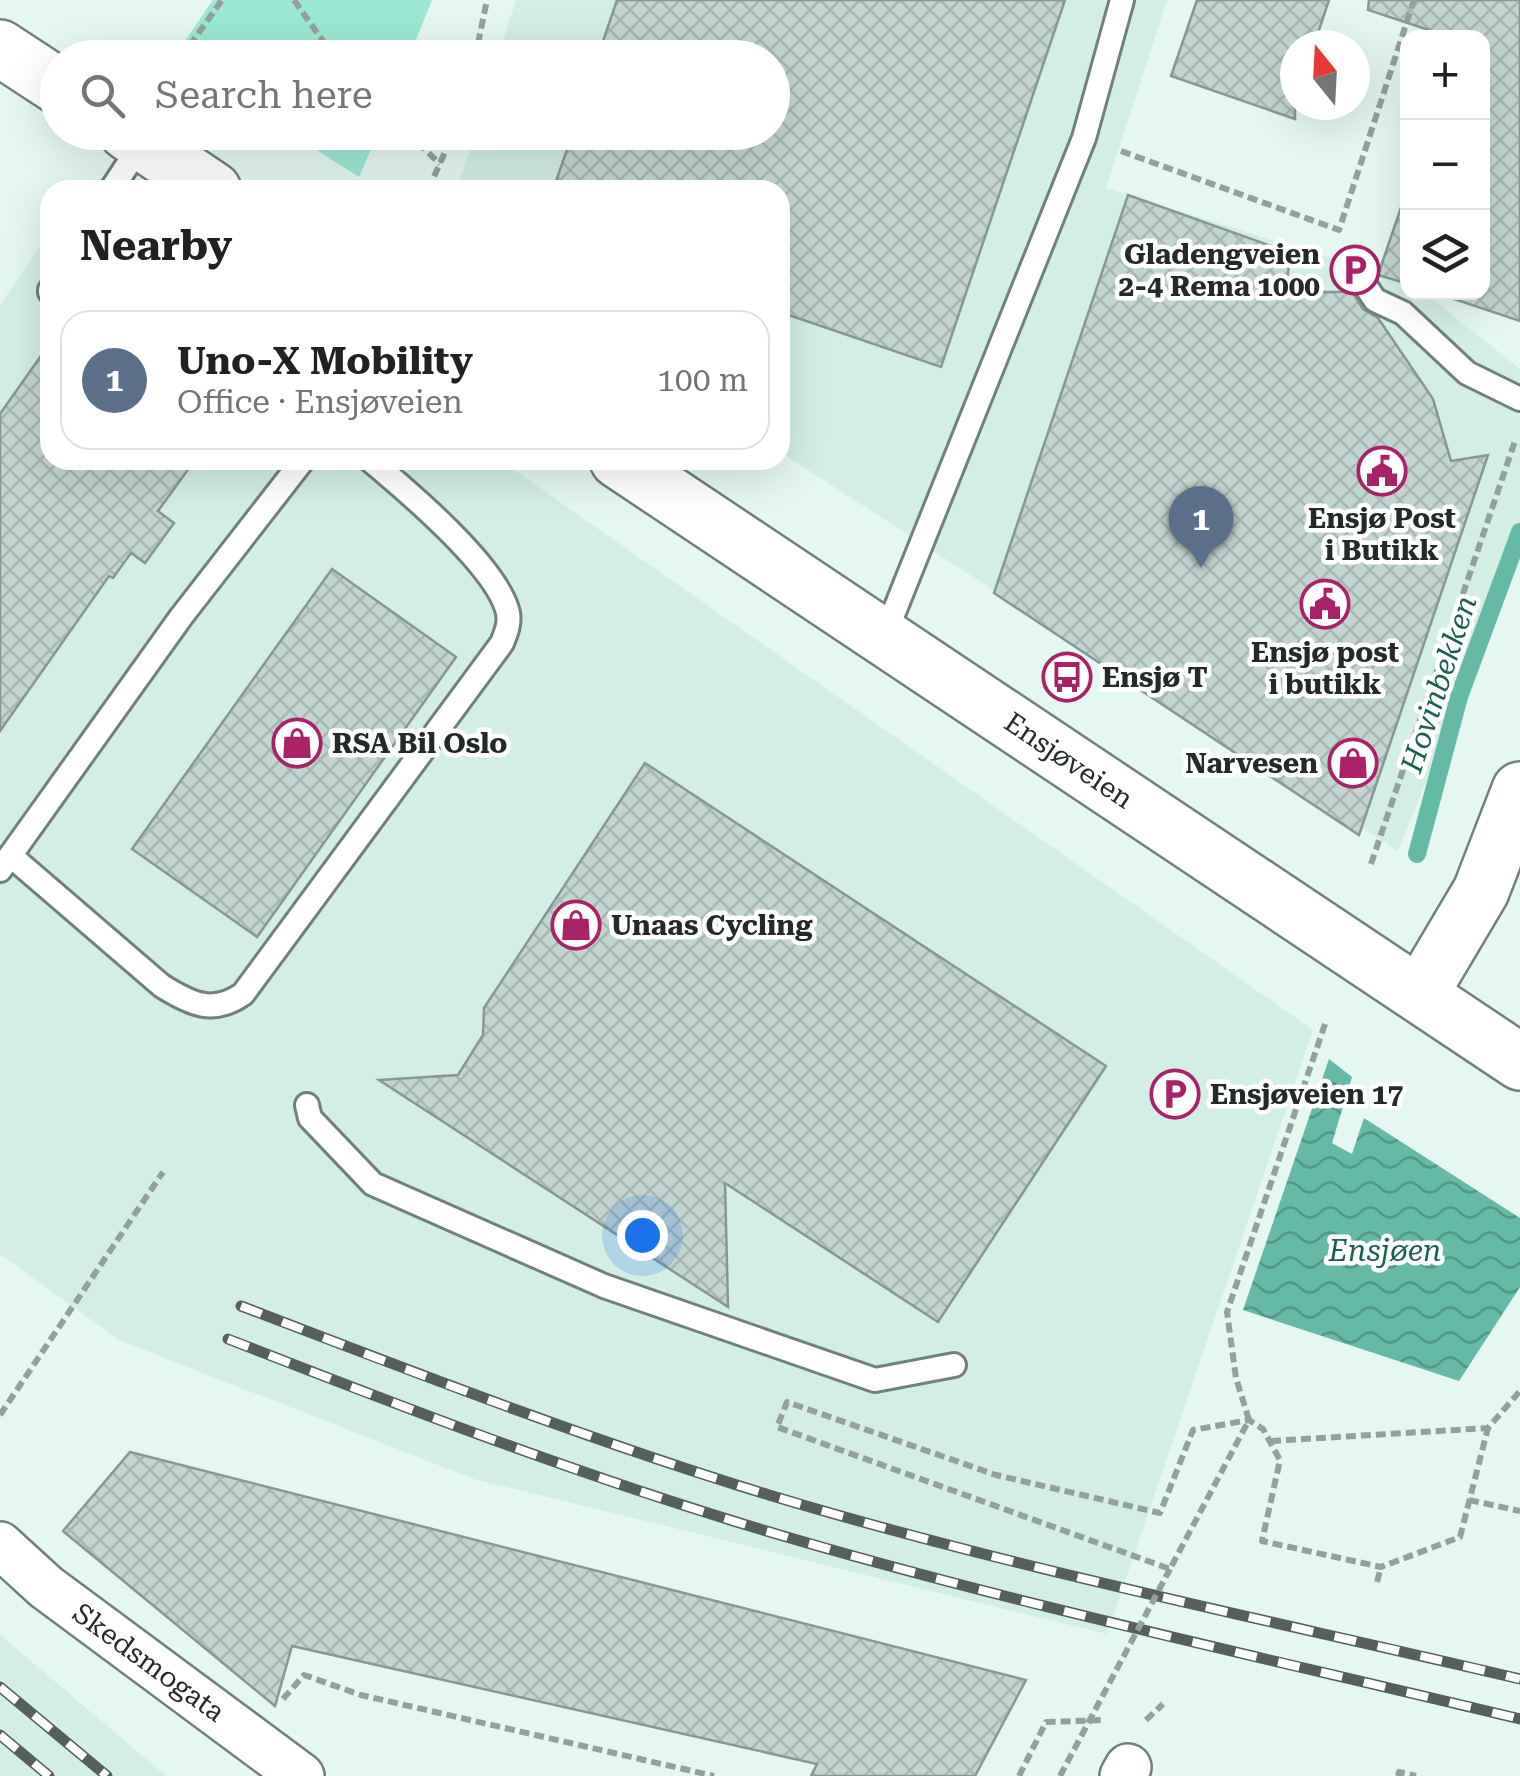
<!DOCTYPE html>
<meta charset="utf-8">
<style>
:root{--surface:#fff;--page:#f2f2f2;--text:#202124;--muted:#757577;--line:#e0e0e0;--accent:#0f766e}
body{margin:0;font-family:"Roboto Serif",serif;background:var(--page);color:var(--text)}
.controls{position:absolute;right:30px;top:30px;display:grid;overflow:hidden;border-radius:20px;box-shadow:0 10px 40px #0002}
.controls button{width:90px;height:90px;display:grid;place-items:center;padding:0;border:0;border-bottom:2px solid var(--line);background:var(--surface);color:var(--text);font:50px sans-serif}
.compass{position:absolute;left:1280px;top:30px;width:90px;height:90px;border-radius:50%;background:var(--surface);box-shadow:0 10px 40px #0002;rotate:342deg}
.you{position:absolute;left:642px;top:1235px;width:35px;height:35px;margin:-25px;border:8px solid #fff;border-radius:50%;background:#1a73e8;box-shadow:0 0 0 15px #1a73e833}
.badge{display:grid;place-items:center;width:65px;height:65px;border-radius:50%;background:var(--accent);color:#fff;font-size:32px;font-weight:700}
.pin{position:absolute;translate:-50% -82px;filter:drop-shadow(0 2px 5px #0008)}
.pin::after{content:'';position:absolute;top:52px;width:35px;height:30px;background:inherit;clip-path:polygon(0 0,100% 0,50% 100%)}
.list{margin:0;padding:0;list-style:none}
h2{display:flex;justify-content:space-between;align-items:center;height:130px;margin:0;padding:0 40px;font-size:42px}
h2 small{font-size:32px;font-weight:400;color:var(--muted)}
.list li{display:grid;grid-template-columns:65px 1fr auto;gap:30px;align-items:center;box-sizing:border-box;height:140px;margin:0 20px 20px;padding:0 20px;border:2px solid var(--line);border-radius:30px}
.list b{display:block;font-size:38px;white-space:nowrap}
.list p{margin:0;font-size:32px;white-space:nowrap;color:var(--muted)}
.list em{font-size:32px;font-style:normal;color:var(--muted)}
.icon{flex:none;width:55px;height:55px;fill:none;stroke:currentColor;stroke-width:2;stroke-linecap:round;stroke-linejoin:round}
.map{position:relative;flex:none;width:1520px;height:1776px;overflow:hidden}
.search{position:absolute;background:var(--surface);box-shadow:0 10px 40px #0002;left:40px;top:40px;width:750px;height:110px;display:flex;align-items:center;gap:25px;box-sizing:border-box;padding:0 35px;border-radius:55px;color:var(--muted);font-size:38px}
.panel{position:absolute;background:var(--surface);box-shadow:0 10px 40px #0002;left:40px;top:180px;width:750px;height:290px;border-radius:30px}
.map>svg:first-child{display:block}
.built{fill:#d2eee5}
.green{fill:#9be8d3}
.water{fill:url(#water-waves)}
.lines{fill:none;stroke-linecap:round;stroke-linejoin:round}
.stream{stroke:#64baa4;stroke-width:18}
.building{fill:url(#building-cross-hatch);stroke:#879893;stroke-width:2.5}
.service-casing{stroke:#70817b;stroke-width:28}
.minor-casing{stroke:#70817b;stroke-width:50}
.tertiary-casing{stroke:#70817b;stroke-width:60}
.secondary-casing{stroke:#70817b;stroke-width:60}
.path{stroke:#93a19d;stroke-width:6;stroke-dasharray:10 5;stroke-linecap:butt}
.service{stroke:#fff;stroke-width:22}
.minor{stroke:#fff;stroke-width:45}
.tertiary{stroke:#fff;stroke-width:55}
.secondary{stroke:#fff;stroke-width:55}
.rail-casing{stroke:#555f5c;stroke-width:11}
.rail{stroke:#fff;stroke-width:8;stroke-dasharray:22;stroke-linecap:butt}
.path-bridge{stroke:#93a19d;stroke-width:6;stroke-dasharray:10 5;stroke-linecap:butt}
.labels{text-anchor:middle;stroke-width:9;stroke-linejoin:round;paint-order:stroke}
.poi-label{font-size:28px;font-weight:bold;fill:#232a28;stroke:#fff;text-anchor:start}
.street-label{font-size:28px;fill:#232a28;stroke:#fff}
.water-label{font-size:30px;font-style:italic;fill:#1b6051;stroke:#fff}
</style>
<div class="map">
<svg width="1520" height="1776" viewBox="0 0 1520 1776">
<defs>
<pattern id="water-waves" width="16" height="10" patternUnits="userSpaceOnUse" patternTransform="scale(2.5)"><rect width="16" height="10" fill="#64baa4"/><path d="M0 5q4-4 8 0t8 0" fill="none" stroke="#529786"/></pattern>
<pattern id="building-cross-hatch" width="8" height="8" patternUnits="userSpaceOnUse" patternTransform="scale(2.5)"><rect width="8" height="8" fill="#c3d5d0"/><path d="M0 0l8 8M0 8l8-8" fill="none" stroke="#a7b7b3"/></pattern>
</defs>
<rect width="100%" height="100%" fill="#e4f7f1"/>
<g class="built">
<polygon points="516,0 1167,0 1106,188 1406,282 1408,292 1427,295 1520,369 1520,548 1398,851 780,452 780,190 457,190 475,133 772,132 772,58 498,57"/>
<polygon points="50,232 50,460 500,460 1313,1030 1107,1634 474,1479 119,1340 0,1254 0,305"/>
<polygon points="0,1635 166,1776 0,1776"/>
</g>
<g class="green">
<polygon points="213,0 432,0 409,57 174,57"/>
<polygon points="290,133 378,133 359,177"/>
</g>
<polygon class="water" points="1329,1059 1352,1077 1332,1143 1352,1154 1364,1118 1520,1218 1520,1287 1459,1381 1243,1310"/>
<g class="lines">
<polyline class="stream" points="1417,854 1459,697 1520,532"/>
</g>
<g class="building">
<polygon points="617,0 1065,0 941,367 780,312 780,190 553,190 573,132 772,132 772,58 607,58 609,53 600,50"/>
<polygon points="1197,0 1329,0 1314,45 1295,45 1295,119 1171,76"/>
<polygon points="1369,0 1520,0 1520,321 1433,292 1482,292 1482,38 1453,38 1368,10"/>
<polygon points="1408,187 1408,284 1378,275"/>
<polygon points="1128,195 1291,253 1285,292 1352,292 1363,309 1378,318 1433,399 1451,461 1488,455 1359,835 994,593"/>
<polygon points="50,343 50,460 195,460 158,511 174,523 145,563 131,553 113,578 109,576 0,731 0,414"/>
<polygon points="332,569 456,657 257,937 132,849"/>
<polygon points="645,763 1106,1066 938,1322 725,1183 728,1307 379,1080 458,1075 483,1035 484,1008"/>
<polygon points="130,1452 1026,1680 975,1776 811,1776 817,1764 292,1646 275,1706 63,1531"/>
</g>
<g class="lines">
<g class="service-casing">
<g id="service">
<polyline points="111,190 142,143"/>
<polyline points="1355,270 1375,300 1403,313 1467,373 1520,399"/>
<polyline points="50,290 50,292"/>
<polyline points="884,637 1084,138 1122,0"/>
<path d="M11,856L162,986C191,1004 213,1015 243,994L502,643C506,633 510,624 508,613C498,567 406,490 370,460"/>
<polyline points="0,870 181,617 303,460"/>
<polyline points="307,1105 310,1118 373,1184 604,1286 875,1380 954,1365"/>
</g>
</g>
<g class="minor-casing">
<g id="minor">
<polyline points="0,1545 46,1587 301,1776"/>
<polyline points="1123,1776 1128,1767"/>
</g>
</g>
<g class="tertiary-casing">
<polyline id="tertiary" points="1420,994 1481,891 1520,790"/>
</g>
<g class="secondary-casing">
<g id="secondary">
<polyline points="0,48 58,86"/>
<polyline points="127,132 213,190"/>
<polyline points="618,460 1520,1062"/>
</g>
</g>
<g class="path">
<polyline points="294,0 335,58"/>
<polyline points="181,58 222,0"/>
<polyline points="475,58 487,0"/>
<polyline points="407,132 440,164"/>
<polyline points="1121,151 1339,230 1414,0"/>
<polyline points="428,190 454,132"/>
<polyline points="1371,864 1516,438"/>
<polyline points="1325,1024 1227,1312 1236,1378 1249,1420 1170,1569 777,1427 787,1402 996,1475 1160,1513 1193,1430 1249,1420 1263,1429 1280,1460 1262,1541 1381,1567 1460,1537 1488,1428"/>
<polyline points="0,1415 163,1172"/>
<polyline points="1271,1441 1488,1428 1520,1391"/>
<polyline points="1469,1500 1520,1511"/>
<polyline points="1377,1582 1381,1567"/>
<polyline points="283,1699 304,1675 361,1695 714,1776"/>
<polyline points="1146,1720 1163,1704"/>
<polyline points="1019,1776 1046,1722 1104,1720"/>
<polyline points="1398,1776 1399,1772 1416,1776"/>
</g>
<use href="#service" class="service"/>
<use href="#minor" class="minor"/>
<use href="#tertiary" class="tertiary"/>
<use href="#secondary" class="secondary"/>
<g class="rail-casing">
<g id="rail">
<path d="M241,1306C416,1373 589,1440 769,1495C1015,1569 1270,1620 1520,1679"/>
<path d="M228,1339C405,1408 582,1476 763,1530C1012,1604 1267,1658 1520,1719"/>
<polyline points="0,1687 107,1776"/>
<polyline points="0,1735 49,1776"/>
</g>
</g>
<use href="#rail" class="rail"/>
<polyline class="path-bridge" points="1060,1776 1170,1569"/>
</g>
<defs>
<g id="parking-ring" transform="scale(2.5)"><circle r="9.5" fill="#fff" stroke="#a92167" stroke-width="1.5"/><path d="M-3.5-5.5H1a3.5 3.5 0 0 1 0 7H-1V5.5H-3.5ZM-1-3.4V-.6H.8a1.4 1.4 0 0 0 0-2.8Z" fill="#a92167"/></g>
<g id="civic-ring" transform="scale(2.5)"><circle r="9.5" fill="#fff" stroke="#a92167" stroke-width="1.5"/><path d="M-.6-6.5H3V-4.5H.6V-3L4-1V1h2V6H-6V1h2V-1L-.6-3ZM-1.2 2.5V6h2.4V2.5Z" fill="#a92167"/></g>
<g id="bus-ring" transform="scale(2.5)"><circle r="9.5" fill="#fff" stroke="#a92167" stroke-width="1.5"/><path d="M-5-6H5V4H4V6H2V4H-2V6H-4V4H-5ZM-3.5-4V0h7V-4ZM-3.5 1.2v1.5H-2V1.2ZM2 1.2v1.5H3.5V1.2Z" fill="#a92167"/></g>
<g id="shop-ring" transform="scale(2.5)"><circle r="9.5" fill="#fff" stroke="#a92167" stroke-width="1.5"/><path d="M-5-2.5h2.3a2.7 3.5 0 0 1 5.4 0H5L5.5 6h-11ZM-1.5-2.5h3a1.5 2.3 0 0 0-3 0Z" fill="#a92167"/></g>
</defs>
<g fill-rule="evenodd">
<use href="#parking-ring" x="1355" y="270"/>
<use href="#civic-ring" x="1382" y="471"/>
<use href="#civic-ring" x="1325" y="604"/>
<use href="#bus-ring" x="1067" y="677"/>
<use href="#shop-ring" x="297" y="743"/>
<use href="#shop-ring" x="1353" y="763"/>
<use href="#shop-ring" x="576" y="925"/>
<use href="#parking-ring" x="1175" y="1094"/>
</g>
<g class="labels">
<g class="poi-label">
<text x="1320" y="264" text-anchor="end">Gladengveien<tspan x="1320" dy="32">2-4 Rema 1000</tspan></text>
<text x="1382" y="528" text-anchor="middle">Ensjø Post<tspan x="1382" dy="32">i Butikk</tspan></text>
<text x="1325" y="662" text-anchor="middle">Ensjø post<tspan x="1325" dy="32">i butikk</tspan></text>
<text x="1102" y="687">Ensjø T</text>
<text x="332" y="753">RSA Bil Oslo</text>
<text x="1318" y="773" text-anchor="end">Narvesen</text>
<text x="611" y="935">Unaas Cycling</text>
<text x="1210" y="1104">Ensjøveien 17</text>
</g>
<g class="street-label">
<text transform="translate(1069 760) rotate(34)" y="10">Ensjøveien</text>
<text transform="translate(149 1662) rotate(36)" y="10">Skedsmogata</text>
</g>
<g class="water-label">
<text transform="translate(1439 684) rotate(-72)" y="10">Hovinbekken</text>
<text x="1385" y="1261">Ensjøen</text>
</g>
</g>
</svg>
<div class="controls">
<button>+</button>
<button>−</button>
<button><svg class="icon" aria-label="layers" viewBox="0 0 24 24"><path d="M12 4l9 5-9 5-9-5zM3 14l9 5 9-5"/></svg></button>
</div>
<svg class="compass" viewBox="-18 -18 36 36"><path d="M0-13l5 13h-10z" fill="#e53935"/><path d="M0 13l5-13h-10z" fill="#757577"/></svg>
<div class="you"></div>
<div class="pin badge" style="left:1201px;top:568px;background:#5c6f8a">1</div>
<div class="search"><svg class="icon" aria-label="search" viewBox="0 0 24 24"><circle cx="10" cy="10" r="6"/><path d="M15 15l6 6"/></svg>Search here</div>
<section class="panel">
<h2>Nearby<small></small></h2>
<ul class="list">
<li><span class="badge" style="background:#5c6f8a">1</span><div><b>Uno-X Mobility</b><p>Office · Ensjøveien</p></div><em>100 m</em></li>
</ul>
</section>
</div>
